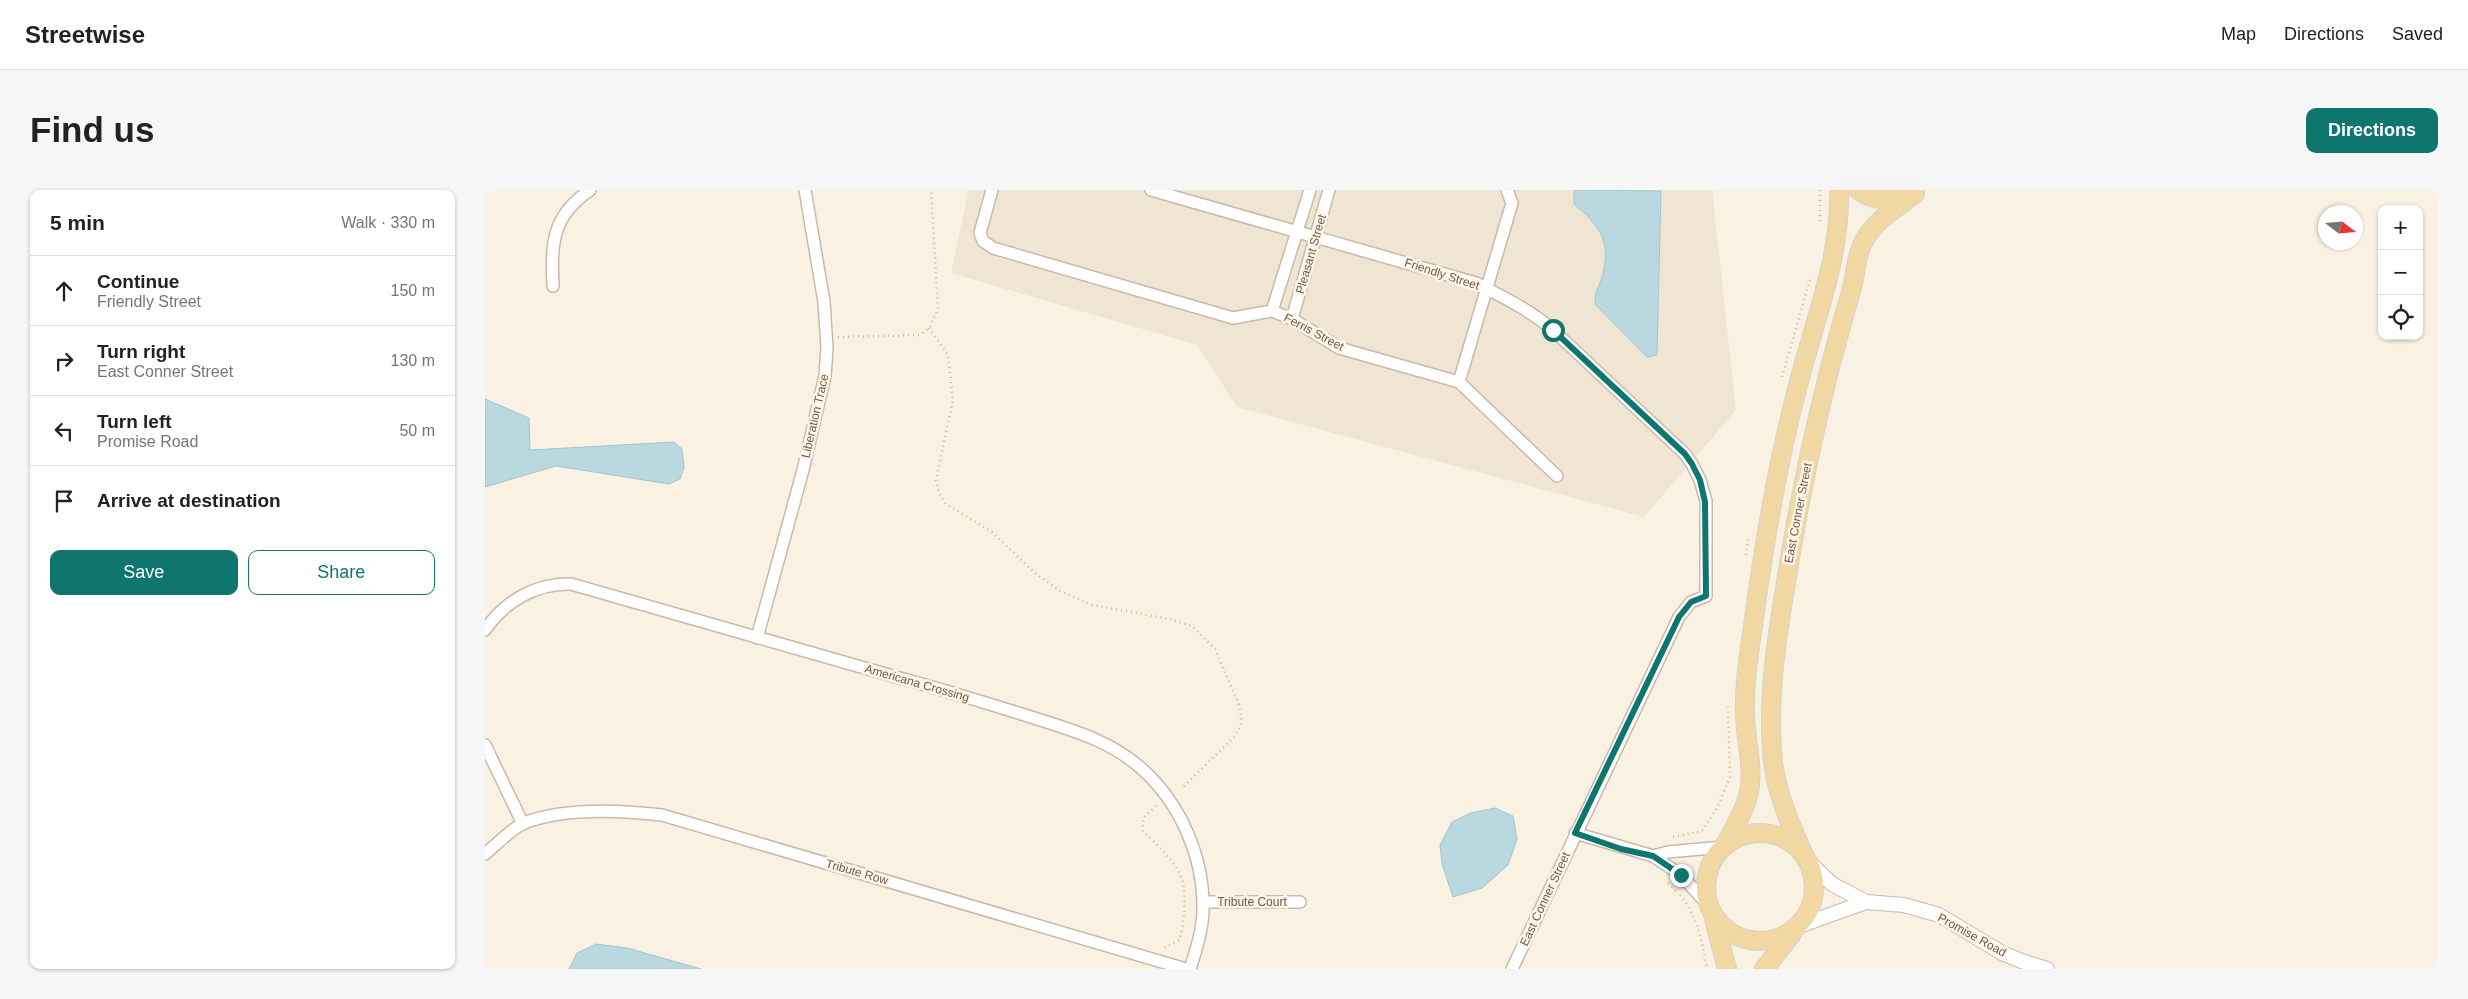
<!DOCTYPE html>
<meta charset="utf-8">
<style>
:root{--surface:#fff;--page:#f6f6f6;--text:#222;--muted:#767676;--line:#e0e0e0;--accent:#0f766e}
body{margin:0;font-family:Arial,sans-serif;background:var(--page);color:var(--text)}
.controls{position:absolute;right:15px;top:15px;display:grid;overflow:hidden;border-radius:10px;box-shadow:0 1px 4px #0004}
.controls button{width:45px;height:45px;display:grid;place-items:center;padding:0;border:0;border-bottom:1px solid var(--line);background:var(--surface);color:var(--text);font:25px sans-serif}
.compass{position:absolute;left:1833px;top:15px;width:45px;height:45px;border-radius:50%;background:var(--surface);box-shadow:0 1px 4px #0004;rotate:106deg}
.stop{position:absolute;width:15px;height:15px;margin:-11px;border:4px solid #0f766e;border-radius:50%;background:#fff}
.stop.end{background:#0f766e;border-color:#fff;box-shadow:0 1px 5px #0008}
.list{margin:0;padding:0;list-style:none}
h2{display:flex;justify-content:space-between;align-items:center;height:65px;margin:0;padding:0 20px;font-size:21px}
h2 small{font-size:16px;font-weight:400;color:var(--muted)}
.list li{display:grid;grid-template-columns:32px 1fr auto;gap:15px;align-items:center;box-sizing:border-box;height:70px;padding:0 20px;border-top:1px solid var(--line)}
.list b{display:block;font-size:19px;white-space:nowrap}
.list p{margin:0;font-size:16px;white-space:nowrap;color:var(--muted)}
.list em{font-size:16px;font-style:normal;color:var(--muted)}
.actions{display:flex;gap:10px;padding:15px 20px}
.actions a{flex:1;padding:11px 0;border:1px solid var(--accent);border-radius:10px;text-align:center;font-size:18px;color:var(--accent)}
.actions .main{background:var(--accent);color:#fff}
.icon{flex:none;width:28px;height:28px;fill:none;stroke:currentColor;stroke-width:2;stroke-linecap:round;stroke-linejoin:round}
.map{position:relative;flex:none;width:1953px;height:779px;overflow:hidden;border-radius:10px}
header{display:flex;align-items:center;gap:30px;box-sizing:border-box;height:70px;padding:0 25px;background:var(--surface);border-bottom:1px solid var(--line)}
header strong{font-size:24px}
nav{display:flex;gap:28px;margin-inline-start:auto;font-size:18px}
.intro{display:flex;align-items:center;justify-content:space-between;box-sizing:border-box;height:120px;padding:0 30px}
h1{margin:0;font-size:35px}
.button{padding:12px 22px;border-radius:10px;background:var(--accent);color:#fff;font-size:18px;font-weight:700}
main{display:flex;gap:30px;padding:0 30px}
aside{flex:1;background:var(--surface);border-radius:10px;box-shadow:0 1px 4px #0004}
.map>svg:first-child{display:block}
.residential{fill:#f0e4d2}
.water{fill:#bad8e0;stroke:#a1c6d1}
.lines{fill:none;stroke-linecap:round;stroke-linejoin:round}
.minor-casing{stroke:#c8baab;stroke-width:14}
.tertiary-casing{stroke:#c8baab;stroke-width:16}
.primary-casing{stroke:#d6d1cd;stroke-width:20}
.path{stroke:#d0b6a1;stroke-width:2.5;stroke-dasharray:1 4;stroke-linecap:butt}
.minor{stroke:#fff;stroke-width:11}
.tertiary{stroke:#fff;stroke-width:14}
.primary{stroke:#f1d8a2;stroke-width:18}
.route{stroke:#0f766e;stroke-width:6}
.labels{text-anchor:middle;stroke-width:5;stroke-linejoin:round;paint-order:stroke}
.street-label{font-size:12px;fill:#6e5a4c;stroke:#fdf6e8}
</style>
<header>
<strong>Streetwise</strong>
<nav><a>Map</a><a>Directions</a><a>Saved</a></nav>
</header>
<div class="intro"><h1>Find us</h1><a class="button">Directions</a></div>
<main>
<aside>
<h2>5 min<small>Walk · 330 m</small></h2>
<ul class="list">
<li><svg class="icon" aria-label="ahead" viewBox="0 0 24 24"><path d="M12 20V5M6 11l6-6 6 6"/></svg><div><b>Continue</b><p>Friendly Street</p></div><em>150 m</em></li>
<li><svg class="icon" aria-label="right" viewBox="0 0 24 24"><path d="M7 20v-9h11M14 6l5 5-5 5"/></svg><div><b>Turn right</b><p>East Conner Street</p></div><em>130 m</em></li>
<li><svg class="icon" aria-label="left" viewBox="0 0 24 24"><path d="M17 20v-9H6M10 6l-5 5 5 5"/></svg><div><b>Turn left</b><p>Promise Road</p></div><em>50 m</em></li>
<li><svg class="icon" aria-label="arrive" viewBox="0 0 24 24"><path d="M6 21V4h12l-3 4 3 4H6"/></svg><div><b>Arrive at destination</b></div></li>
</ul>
<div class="actions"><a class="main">Save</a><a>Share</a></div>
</aside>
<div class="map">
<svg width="1953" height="779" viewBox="0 0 1953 779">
<rect width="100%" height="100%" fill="#f9f2e3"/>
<polygon class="residential" points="484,0 1227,0 1251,220 1159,327 752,217 712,155 466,83"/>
<g class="water">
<path d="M1089,0L1176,1L1172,165L1162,167L1110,114C1109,103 1115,95 1118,84C1126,50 1114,35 1089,14Z"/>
<polygon points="0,209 44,228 45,260 189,252 197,259 199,278 195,289 184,294 71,276 0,297"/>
<polygon points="1010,618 1028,626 1032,649 1023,675 997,698 968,707 957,674 955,655 967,632 986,623"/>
<polygon points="111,754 142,758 216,779 84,779 92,763"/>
</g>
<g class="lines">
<g class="minor-casing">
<g id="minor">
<polyline points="507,0 495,43 498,51 508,58 748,128 787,121 807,129 854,158 974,192 1072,286"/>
<path d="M666,0L991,93C1018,107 1045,120 1068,140L1200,264L1207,274L1215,290L1221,311V406L1206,412L1194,427L1027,779"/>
<path d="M68,96C66,53 67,26 105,0"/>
<polyline points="787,121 825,0"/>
<polyline points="807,129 844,0"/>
<polyline points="974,192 1027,13 1022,0"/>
<path d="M0,440C20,411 51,393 86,394C194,425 303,456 411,487C457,499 501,513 546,527C586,540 625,550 657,579C695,613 719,667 718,719C718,739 711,760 705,779"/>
<polyline points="272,448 318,280 340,186 342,158 339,112 320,0"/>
<polyline points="0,555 38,634"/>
<polyline points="1090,643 1168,666 1196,685 1225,717"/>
<path d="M0,664C11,655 26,639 39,633C80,617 134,620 177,625L701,779"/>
<polyline points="1168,666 1183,662 1238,657"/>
<polyline points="718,712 815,712"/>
</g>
</g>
<g class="tertiary-casing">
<g id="tertiary">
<polyline points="1324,672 1347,694 1381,712"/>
<polyline points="1314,736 1381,712 1419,715 1454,725 1517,763 1539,772 1562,779"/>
</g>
</g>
<g class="primary-casing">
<g id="primary">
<path d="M1373,0C1389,12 1405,11 1424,6"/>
<circle cx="1275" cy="697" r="54"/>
<path d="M1239,657C1248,639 1260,621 1264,602C1269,576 1260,549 1260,523C1259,494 1264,465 1268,436C1279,353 1293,269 1315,188C1331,126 1356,65 1354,0"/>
<path d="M1319,665C1304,632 1289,597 1287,561C1283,507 1291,452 1300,399C1314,308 1333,218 1358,129C1362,116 1366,103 1369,89C1371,77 1372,64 1378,53C1389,31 1411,18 1430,4"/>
<polyline points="1229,729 1242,779"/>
<polyline points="1279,779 1307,744"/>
</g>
</g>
<g class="path">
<polyline points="1335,0 1335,34"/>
<polyline points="444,138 463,165 468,210 451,290 454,303 461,314 507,342 550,383 575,401 607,415 685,429 707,436 730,459 754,515 757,532 751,545 696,599"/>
<polyline points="353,147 435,145 444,138 453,119 446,0"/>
<polyline points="1297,187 1326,86"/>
<polyline points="1261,365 1264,346"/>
<path d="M671,616L658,628V641C671,654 685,666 694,682C703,697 700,734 694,750L679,758"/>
<polyline points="1188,647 1217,641 1232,618 1245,587 1243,517"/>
<polyline points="1183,693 1191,701"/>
<path d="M1195,705C1212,725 1218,754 1222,779"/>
</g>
<use href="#minor" class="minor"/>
<use href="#tertiary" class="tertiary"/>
<use href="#primary" class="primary"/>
</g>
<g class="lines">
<polyline class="route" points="1068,140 1200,264 1207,274 1215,290 1220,312 1221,406 1206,412 1194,427 1090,643 1136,659 1168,666 1196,685"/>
</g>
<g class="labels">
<g class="street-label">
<text transform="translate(826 64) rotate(-74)" y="4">Pleasant Street</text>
<text transform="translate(957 84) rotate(18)" y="4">Friendly Street</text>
<text transform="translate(829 142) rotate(28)" y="4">Ferris Street</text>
<text transform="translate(330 226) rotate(-77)" y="4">Liberation Trace</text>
<text transform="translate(1313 323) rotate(-79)" y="4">East Conner Street</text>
<text transform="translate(432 493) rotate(16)" y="4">Americana Crossing</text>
<text transform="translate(372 682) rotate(16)" y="4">Tribute Row</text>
<text transform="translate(1060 709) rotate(-65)" y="4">East Conner Street</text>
<text x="767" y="716">Tribute Court</text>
<text transform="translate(1487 745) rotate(29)" y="4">Promise Road</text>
</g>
</g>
</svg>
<div class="controls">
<button>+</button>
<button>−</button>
<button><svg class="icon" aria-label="locate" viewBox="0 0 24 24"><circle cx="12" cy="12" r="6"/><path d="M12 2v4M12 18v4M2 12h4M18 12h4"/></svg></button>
</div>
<svg class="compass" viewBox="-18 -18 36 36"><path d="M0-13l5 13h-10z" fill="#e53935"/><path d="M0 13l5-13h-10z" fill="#767676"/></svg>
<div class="stop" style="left:1068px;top:140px"></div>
<div class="stop end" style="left:1196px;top:685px"></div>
</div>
</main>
